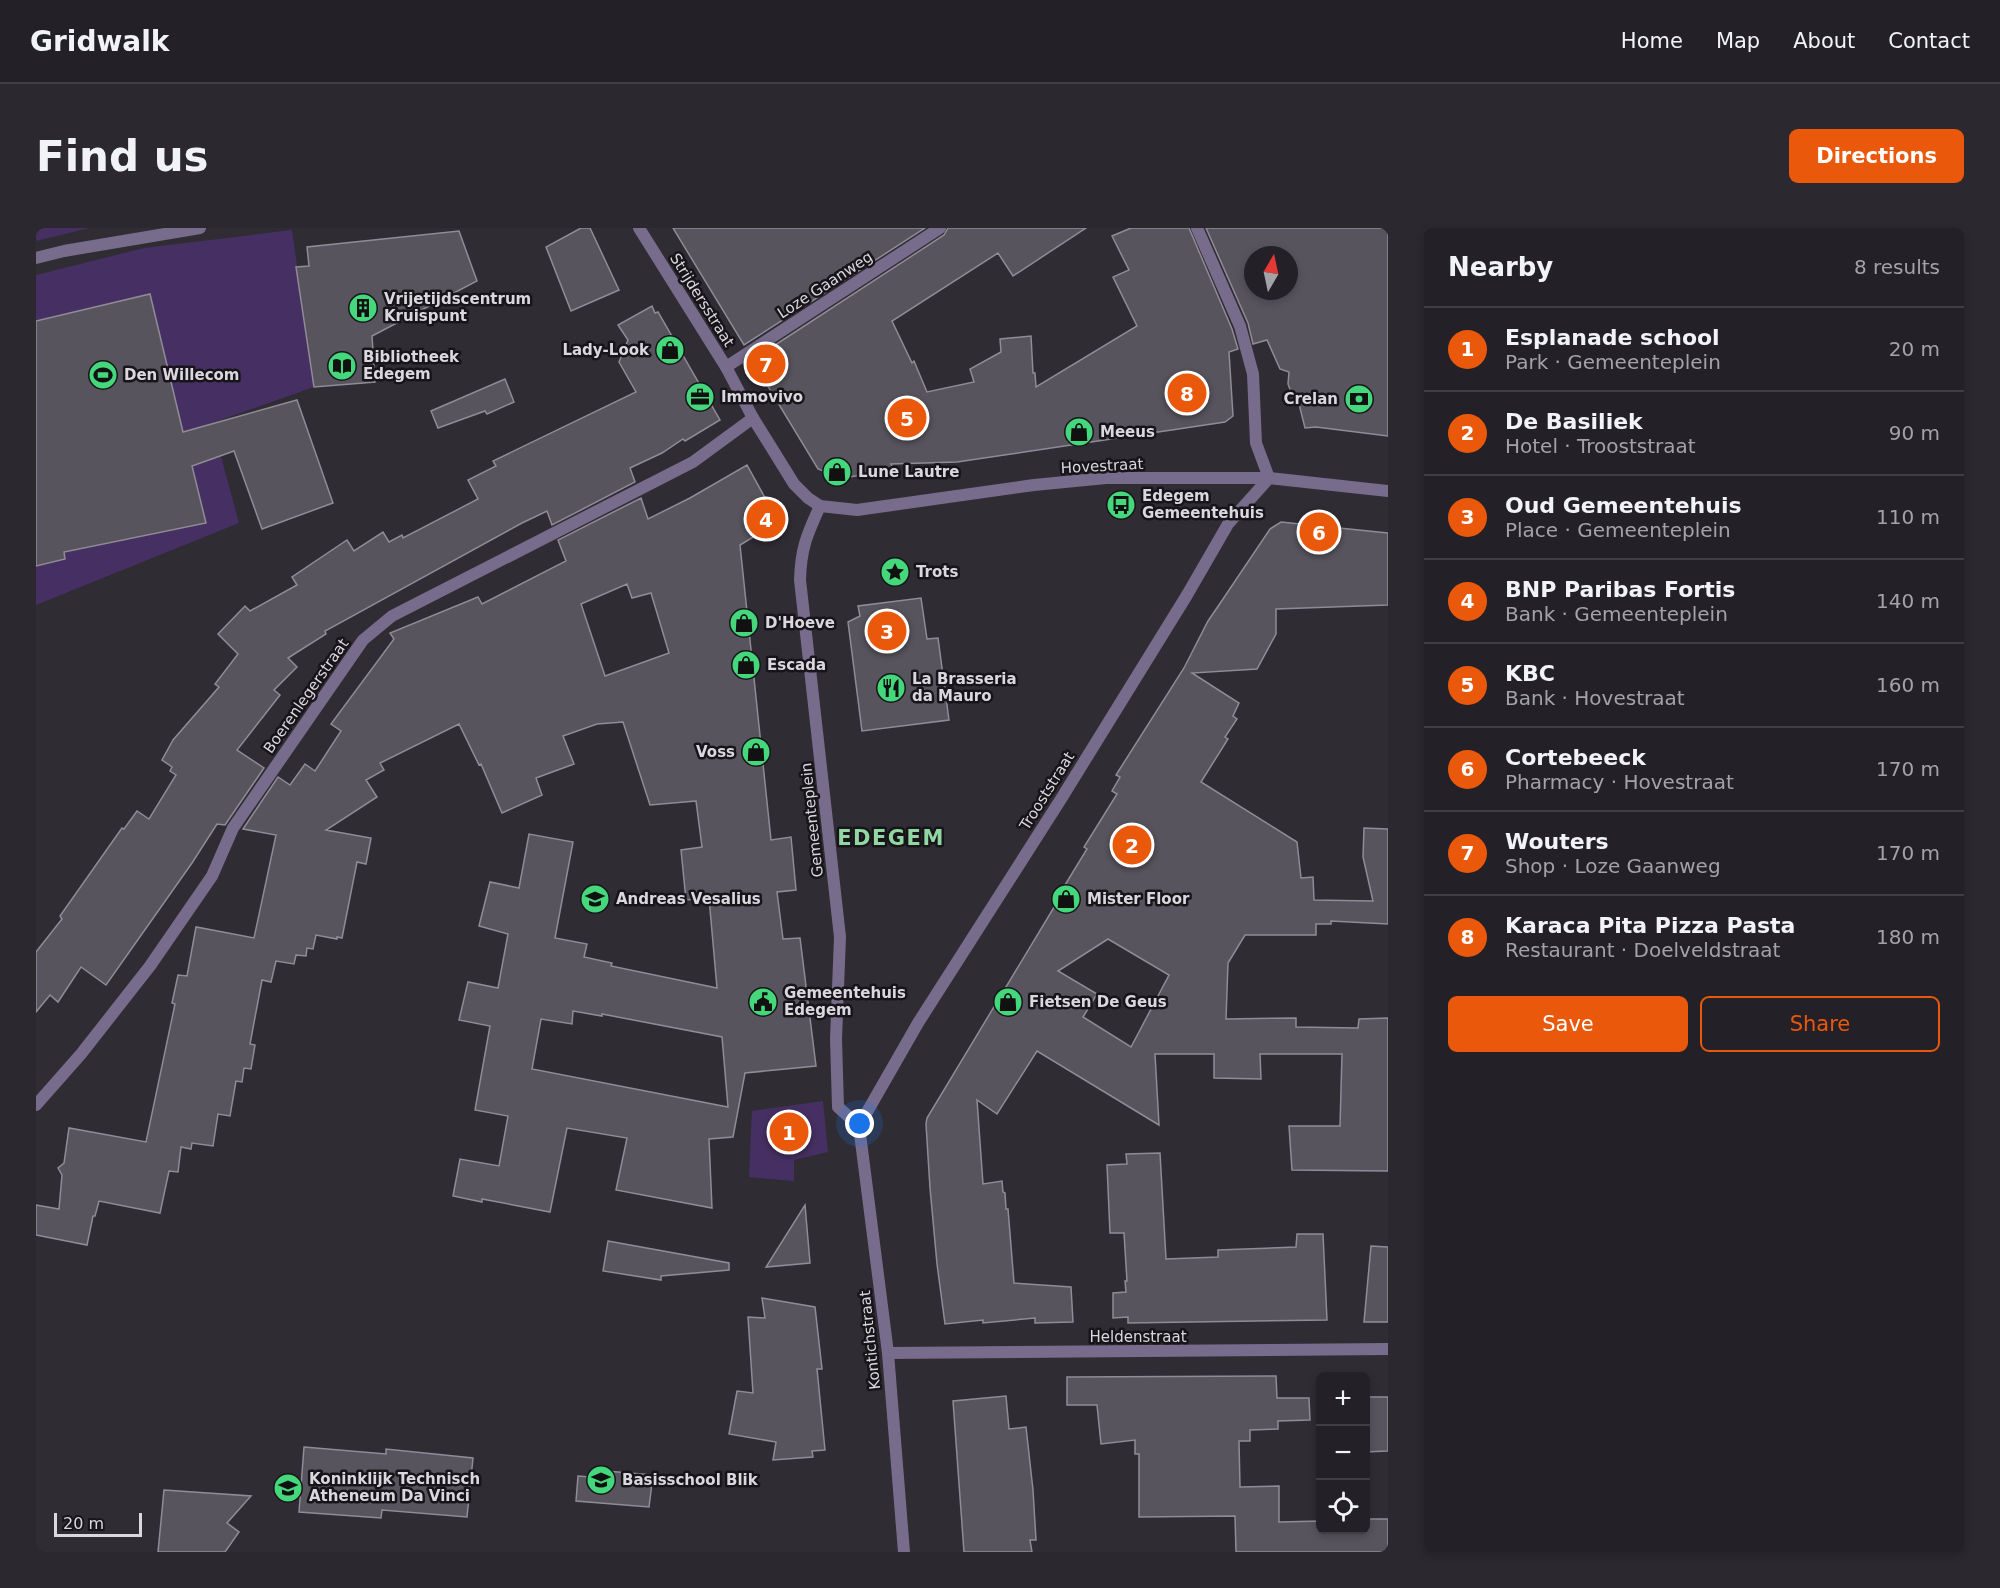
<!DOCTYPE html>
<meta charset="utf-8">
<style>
:root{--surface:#232127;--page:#2b292f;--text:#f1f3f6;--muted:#a3a3a7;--line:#403e44;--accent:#ea580c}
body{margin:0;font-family:"DejaVu Sans",sans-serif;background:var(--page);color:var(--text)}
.controls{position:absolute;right:18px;bottom:18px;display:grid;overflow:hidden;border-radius:9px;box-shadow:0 3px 9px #0003}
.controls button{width:54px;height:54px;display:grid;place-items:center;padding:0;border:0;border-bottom:2px solid var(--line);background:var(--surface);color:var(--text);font:30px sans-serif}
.compass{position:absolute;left:1208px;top:18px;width:54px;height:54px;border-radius:50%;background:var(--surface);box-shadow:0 3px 9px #0003;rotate:9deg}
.scale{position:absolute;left:18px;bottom:15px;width:88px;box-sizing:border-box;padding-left:6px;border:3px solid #dad8de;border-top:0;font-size:16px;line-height:21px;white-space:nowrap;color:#dad8de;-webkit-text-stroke:4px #171519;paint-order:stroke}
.you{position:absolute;left:824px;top:896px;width:21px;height:21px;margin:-15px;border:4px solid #fff;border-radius:50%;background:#1a73e8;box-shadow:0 0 0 9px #1a73e833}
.badge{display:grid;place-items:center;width:39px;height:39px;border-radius:50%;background:var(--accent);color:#fff;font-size:20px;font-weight:700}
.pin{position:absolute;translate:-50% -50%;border:3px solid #fff;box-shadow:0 2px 6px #0006}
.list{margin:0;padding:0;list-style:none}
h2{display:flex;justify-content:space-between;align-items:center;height:78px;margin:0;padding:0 24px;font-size:26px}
h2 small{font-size:20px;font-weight:400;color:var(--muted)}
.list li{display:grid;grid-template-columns:39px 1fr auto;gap:18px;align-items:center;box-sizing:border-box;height:84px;padding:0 24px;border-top:2px solid var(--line)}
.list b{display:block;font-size:22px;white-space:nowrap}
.list p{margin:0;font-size:20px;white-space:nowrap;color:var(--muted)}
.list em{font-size:20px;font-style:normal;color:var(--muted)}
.actions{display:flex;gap:12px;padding:18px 24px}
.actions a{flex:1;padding:14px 0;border:2px solid var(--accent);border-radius:9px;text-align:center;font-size:21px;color:var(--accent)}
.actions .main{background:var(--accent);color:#fff}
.icon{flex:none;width:33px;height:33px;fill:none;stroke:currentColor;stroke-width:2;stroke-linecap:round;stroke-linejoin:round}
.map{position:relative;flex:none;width:1352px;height:1324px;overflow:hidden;border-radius:9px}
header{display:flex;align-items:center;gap:36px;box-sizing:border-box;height:84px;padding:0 30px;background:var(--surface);border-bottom:2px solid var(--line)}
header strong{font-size:28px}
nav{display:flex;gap:33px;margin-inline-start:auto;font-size:21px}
.intro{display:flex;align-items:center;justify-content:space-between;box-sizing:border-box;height:144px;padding:0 36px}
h1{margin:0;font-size:42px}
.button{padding:15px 27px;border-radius:9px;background:var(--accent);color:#fff;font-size:21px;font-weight:700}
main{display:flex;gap:36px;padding:0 36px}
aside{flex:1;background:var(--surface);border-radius:9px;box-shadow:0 3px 9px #0003}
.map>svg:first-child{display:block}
.green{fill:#463063}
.building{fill:#57545d;stroke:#8f8c95;stroke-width:1.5;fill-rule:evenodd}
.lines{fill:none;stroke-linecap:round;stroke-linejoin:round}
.minor{stroke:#786c8c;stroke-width:12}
.tertiary{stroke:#786c8c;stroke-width:12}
.labels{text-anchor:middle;stroke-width:5;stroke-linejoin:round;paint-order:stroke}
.street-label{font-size:15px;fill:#dad8de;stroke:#171519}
.poi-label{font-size:15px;font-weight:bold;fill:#dad8de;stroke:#171519;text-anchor:start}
.district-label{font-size:21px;font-weight:bold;letter-spacing:1.5px;fill:#92d6a3;stroke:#171519}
</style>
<header>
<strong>Gridwalk</strong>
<nav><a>Home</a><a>Map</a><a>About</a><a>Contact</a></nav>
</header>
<div class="intro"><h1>Find us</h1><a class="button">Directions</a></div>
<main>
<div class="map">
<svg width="1352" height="1324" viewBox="0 0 1352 1324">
<rect width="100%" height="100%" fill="#2f2c34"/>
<g class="green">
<polygon points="0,0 53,0 0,13"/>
<polygon points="256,2 278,159 176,195 203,295 0,377 0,47 108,20"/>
<polygon points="787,873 792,924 758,932 758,953 713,949 716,883"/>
</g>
<g class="building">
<polygon points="545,0 554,0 583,62 535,83 510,19"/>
<polygon points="637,0 889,0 708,117"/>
<polygon points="912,0 1050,0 977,48 962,25 856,93 876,135 878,133 891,164 938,154 934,141 965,124 964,111 995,108 997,145 999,145 1000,159 1101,98 1077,49 1093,42 1076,8 1095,0 1153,0 1196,101 1202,121 1193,124 1197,188 1189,194 921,234 855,236 858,243 805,250 782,241 716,132 908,7"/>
<path d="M1170,0H1352V208L1280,199L1269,200L1261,168L1257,169L1252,156L1253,144L1244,141L1231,112L1217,116L1212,95ZM1217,27H1253V63H1217Z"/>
<polygon points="423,3 441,53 336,108 339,154 278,159 260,39 273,38 271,19"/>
<polygon points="114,66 147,204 261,172 297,275 226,301 198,223 156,238 170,295 28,324 29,331 0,338 0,93"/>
<polygon points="616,78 619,85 622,84 684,192 649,213 647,211 626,225 594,240 599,254 516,297 511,283 486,295 289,403 290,406 252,430 261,439 238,462 244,467 201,522 228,540 189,597 181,596 156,635 70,757 45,739 22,774 14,767 0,784 0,724 26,691 24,688 86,600 88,601 101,583 113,591 140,547 134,543 136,539 126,532 137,512 183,459 179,456 202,426 182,406 209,378 214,383 261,357 256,349 311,312 318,323 347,304 353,314 366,307 367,310 442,271 432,252 460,238 457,233 600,164 583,134 592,112 582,97"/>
<polygon points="469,151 478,174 451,186 449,183 402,200 395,183"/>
<path d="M711,237L738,286L734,299L704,317L735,612L755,609L760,662L741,664L747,711L764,710L780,838L709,845L697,909L673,911L676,980L580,962L591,910L531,900L514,984L446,971V974L417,968L424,931L463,938L472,888L439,882L454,798L423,792L432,754L462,760L472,706L443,698L454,654L483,660L493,606L537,614L519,710L551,716L548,729L576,735L575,738L681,760L673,670L650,672L645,622L666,619L660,573L614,577L587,494L561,496L527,508L538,536L500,550L506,567L466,585L445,536L443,537L423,496L344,535L348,542L330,552L341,569L290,602L335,610L330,636L321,634L306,710L301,709V711L280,707L277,721L271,720L270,728L260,727L258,736L240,733L235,754L226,752L214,816L219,817L215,841L208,840L206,854L200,853L194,888L182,886L177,918L156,915L155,921L145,919L142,944L133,943L124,985L63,973L59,988H57L51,1017L0,1007V977L23,981L26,947L22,940L28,935L33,900L110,914L139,776L136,775L142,747L151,748L160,699L218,710L240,607L207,601L242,549L254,557L269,536L279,543L305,503L295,496L358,411L354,405L442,369L446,376L530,333L522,312L605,270L612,291L654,270ZM591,356L596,370L615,365L633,425L569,448L545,376ZM537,783L566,788V786L686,809L692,879L496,841L505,791L536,796Z"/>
<path d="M1245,294L1352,305V377L1240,381V406L1221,441L1156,445L1203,475L1197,488L1201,491L1189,509L1192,511L1165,554L1261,614L1265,650L1277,649L1278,672L1337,673L1327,629L1328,600L1352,601V696L1295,693V696H1280V707H1209L1192,735L1190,791L1260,790V799L1322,800L1323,791L1352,790V943L1256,942L1253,898H1304L1306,826H1224L1225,851L1178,850V826H1119L1123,897L1001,823L961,886L941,872L947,956L966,953L967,964L969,965L970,981H972L978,1055L1035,1059L1037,1094L999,1095V1090L947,1095V1092L909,1096L901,1036L894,960L890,896L891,890L1020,676L1018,675L1051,621L1048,619L1081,566L1076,563L1084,549L1080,547L1148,440L1172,393L1187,371L1234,301ZM1072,711L1133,747L1095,819L1047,789L1061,766L1022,743Z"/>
<polygon points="885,370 891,411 902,410 913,492 826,503 812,394 824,388 822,378"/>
<polygon points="1124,925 1130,1031 1182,1029 1182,1022 1260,1019 1261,1006 1287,1006 1291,1092 1092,1095 1092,1089 1077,1090 1077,1065 1090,1064 1089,1053 1091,1053 1088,1005 1074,1005 1071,937 1091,936 1090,926"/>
<polygon points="769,977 774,1035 730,1039"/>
<polygon points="572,1013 693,1035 693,1042 625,1048 625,1052 567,1043"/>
<polygon points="1335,1018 1352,1019 1352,1094 1328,1094"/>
<polygon points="726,1070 779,1079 786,1141 781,1141 789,1222 776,1223 777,1229 737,1232 740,1214 693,1206 701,1163 717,1165 712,1089 729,1090"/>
<polygon points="1240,1148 1241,1170 1273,1170 1274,1192 1242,1193 1242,1201 1214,1202 1214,1213 1203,1213 1204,1259 1243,1258 1243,1294 1284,1293 1284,1302 1329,1302 1329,1291 1352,1291 1352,1324 1200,1324 1199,1288 1103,1289 1103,1226 1099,1226 1099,1212 1065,1216 1061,1177 1031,1177 1031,1149"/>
<polygon points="970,1168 973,1201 990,1199 997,1262 1000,1312 994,1312 996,1324 928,1324 917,1173"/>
<polygon points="1329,1169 1352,1169 1352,1223 1329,1224"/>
<polygon points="268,1219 350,1226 350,1221 437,1230 431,1289 346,1282 345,1290 263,1284"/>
<polygon points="570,1243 617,1247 613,1279 540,1273 542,1248 569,1250"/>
<polygon points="128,1262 215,1268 191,1295 203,1304 189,1324 122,1324"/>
</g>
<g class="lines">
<g class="minor">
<polyline points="0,30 28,23 164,0"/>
<polyline points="690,139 904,0"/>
<path d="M784,278C771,307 765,319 764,352L804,709L800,811L802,879L823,898"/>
<polyline points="0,877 45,826 114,738 176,648 197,600 327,412 356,388 657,234 717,190"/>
<polyline points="823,898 882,795 1025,571 1151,367 1192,296 1233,250"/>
<polyline points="823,898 852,1125 868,1324"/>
<polyline points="852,1125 1352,1121"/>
</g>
<g class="tertiary">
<polyline points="603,0 690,139 717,190 758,256 772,270 784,278 821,282 998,257 1070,250 1233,250 1352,263"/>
<polyline points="1161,0 1204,98 1217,146 1220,215 1233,250"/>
</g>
</g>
<defs>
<g id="building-disc" transform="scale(1.5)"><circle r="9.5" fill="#44d77b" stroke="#171519"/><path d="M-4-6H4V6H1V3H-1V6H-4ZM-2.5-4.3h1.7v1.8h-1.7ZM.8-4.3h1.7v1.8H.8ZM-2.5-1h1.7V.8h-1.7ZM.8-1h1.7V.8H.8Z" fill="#111"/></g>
<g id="shop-disc" transform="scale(1.5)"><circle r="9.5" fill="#44d77b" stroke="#171519"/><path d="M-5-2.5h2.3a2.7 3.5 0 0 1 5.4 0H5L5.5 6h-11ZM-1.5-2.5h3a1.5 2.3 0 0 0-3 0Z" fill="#111"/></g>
<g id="library-disc" transform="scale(1.5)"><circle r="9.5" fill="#44d77b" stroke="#171519"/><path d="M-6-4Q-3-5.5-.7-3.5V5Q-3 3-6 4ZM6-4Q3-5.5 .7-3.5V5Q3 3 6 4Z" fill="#111"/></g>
<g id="stadium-disc" transform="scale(1.5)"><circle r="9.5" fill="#44d77b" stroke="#171519"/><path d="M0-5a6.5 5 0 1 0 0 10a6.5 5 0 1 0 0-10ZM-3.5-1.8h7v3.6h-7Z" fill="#111"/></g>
<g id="office-disc" transform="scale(1.5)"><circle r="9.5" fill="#44d77b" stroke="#171519"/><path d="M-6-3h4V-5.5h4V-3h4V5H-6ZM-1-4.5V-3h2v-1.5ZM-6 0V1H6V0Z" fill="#111"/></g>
<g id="bank-disc" transform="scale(1.5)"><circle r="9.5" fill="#44d77b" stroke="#171519"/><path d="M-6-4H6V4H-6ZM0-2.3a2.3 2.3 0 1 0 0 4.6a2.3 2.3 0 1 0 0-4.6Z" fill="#111"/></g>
<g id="bus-disc" transform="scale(1.5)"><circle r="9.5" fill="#44d77b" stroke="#171519"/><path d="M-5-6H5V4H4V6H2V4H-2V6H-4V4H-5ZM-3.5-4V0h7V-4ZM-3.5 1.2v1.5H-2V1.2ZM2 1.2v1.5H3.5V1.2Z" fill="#111"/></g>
<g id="sight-disc" transform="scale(1.5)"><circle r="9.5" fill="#44d77b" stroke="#171519"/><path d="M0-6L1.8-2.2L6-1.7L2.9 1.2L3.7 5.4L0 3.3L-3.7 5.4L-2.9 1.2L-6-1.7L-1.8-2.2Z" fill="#111"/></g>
<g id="restaurant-disc" transform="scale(1.5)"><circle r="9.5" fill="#44d77b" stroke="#171519"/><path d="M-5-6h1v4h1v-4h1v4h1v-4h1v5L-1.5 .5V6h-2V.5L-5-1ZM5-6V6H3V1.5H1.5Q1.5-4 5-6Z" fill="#111"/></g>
<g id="school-disc" transform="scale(1.5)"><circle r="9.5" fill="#44d77b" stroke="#171519"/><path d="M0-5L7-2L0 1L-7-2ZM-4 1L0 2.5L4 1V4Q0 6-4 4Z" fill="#111"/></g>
<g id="civic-disc" transform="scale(1.5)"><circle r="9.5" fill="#44d77b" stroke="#171519"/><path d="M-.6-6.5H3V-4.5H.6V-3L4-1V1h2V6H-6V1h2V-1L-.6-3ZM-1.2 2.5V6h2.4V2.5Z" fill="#111"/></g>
</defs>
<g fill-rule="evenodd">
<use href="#building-disc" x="327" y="80"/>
<use href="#shop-disc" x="634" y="122"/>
<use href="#library-disc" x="306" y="138"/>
<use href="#stadium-disc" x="67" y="147"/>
<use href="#office-disc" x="664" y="169"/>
<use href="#bank-disc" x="1323" y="171"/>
<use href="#shop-disc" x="1043" y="204"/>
<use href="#shop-disc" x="801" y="244"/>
<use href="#bus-disc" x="1085" y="277"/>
<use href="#sight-disc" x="859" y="344"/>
<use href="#shop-disc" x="708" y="395"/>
<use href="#shop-disc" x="710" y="437"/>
<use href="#restaurant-disc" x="855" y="460"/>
<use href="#shop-disc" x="720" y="524"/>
<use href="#school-disc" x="559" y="671"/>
<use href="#shop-disc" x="1030" y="671"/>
<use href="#civic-disc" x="727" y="774"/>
<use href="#shop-disc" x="972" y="774"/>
<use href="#school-disc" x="565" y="1252"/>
<use href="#school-disc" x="252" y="1260"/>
</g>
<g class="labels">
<g class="street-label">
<text transform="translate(789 57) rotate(-33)" y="5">Loze Gaanweg</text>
<text transform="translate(666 72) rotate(58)" y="5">Strijdersstraat</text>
<text transform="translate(1066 238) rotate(-3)" y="5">Hovestraat</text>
<text transform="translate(270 468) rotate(-55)" y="5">Boerenlegerstraat</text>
<text transform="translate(1011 563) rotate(-58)" y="5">Trooststraat</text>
<text transform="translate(776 592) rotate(-96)" y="5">Gemeenteplein</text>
<text x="1102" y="1114">Heldenstraat</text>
<text transform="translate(834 1112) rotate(-96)" y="5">Kontichstraat</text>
</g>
<g class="poi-label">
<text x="348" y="76">Vrijetijdscentrum<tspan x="348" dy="17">Kruispunt</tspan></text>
<text x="613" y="127" text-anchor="end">Lady-Look</text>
<text x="327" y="134">Bibliotheek<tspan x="327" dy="17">Edegem</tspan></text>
<text x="88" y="152">Den Willecom</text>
<text x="685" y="174">Immovivo</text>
<text x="1302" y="176" text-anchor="end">Crelan</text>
<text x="1064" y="209">Meeus</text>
<text x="822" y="249">Lune Lautre</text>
<text x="1106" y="273">Edegem<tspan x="1106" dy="17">Gemeentehuis</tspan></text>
<text x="880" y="349">Trots</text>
<text x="729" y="400">D'Hoeve</text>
<text x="731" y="442">Escada</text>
<text x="876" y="456">La Brasseria<tspan x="876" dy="17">da Mauro</tspan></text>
<text x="699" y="529" text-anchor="end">Voss</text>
<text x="580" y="676">Andreas Vesalius</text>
<text x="1051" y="676">Mister Floor</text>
<text x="748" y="770">Gemeentehuis<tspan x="748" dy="17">Edegem</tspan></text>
<text x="993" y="779">Fietsen De Geus</text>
<text x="273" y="1256">Koninklijk Technisch<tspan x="273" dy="17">Atheneum Da Vinci</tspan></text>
<text x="586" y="1257">Basisschool Blik</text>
</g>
<g class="district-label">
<text x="855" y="617">EDEGEM</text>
</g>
</g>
</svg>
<div class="controls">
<button>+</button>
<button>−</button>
<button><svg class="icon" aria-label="locate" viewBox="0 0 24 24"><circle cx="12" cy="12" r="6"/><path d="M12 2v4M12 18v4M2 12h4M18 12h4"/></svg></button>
</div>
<svg class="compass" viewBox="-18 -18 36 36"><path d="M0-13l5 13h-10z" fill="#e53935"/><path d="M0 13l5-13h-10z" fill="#a3a3a7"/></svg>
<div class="scale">20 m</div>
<div class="you"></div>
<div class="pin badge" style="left:753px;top:904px">1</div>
<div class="pin badge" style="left:1096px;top:617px">2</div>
<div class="pin badge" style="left:851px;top:403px">3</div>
<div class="pin badge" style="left:730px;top:291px">4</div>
<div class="pin badge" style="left:871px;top:190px">5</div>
<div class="pin badge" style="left:1283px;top:304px">6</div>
<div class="pin badge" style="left:730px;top:136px">7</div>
<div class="pin badge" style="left:1151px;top:165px">8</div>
</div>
<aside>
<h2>Nearby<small>8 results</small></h2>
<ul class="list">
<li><span class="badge">1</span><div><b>Esplanade school</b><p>Park · Gemeenteplein</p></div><em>20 m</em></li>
<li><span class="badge">2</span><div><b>De Basiliek</b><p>Hotel · Trooststraat</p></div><em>90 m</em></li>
<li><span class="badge">3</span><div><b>Oud Gemeentehuis</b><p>Place · Gemeenteplein</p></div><em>110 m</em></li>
<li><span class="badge">4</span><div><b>BNP Paribas Fortis</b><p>Bank · Gemeenteplein</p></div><em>140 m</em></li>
<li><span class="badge">5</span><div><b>KBC</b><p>Bank · Hovestraat</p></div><em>160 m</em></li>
<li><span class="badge">6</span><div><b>Cortebeeck</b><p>Pharmacy · Hovestraat</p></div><em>170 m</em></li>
<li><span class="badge">7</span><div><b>Wouters</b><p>Shop · Loze Gaanweg</p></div><em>170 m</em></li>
<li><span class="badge">8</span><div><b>Karaca Pita Pizza Pasta</b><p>Restaurant · Doelveldstraat</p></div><em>180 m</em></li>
</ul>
<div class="actions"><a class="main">Save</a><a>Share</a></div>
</aside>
</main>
